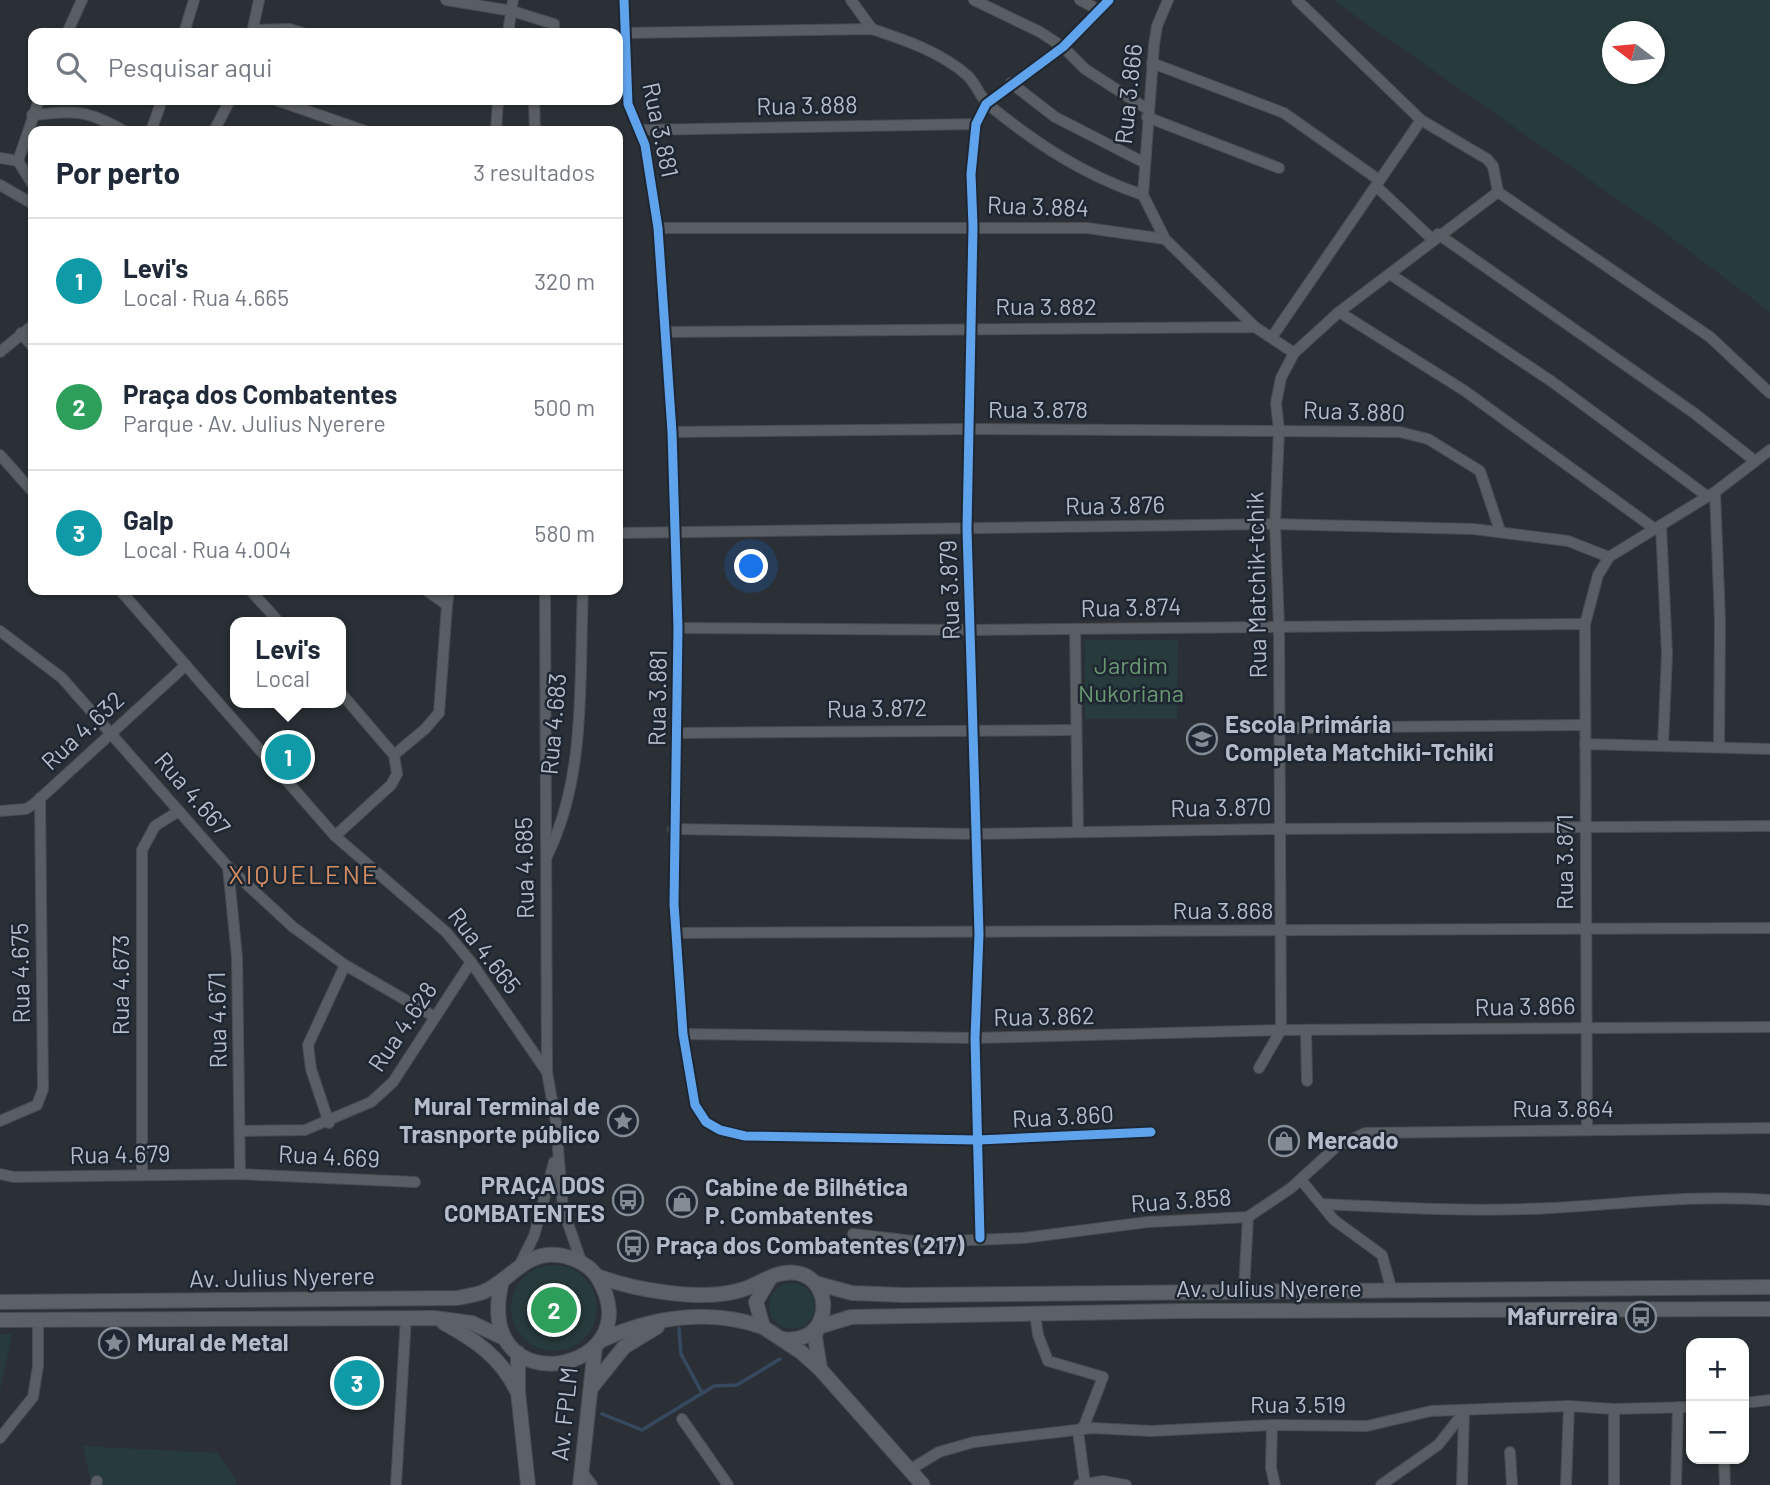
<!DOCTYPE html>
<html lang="pt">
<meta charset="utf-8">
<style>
:root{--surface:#fff;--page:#f2f2f3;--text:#1f2937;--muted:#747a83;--line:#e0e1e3;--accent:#2563eb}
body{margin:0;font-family:Barlow,sans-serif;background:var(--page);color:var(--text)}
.controls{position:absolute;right:21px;bottom:21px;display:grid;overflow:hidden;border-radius:14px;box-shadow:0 2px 5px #0004}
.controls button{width:63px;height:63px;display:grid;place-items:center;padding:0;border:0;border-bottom:2px solid var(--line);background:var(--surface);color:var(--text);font:35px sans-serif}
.compass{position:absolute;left:1602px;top:21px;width:63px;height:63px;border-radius:50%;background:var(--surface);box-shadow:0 2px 5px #0004;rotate:286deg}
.you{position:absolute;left:752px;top:567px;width:24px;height:24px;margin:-18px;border:5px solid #fff;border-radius:50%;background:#1a73e8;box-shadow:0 0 0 10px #1a73e833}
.badge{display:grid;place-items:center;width:46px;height:46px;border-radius:50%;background:var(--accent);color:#fff;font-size:23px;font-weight:700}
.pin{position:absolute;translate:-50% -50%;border:4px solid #fff;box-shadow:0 2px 7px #0006}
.popup{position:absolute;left:230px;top:617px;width:116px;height:91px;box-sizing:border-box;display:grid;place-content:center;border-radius:14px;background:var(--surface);filter:drop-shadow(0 2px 5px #0005);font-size:23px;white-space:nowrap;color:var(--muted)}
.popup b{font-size:26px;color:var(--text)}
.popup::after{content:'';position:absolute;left:50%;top:100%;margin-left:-14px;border:14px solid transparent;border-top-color:var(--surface)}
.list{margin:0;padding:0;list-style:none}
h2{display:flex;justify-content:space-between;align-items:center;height:91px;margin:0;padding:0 28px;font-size:30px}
h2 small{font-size:23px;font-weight:400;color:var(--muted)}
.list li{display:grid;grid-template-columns:46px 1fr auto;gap:21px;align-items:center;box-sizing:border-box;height:126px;padding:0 28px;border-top:2px solid var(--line)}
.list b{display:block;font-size:26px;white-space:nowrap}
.list p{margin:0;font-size:23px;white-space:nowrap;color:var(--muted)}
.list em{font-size:23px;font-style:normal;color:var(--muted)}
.icon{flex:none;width:38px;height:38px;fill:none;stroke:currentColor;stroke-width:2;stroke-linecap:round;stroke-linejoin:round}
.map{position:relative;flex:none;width:1770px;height:1485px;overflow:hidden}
.search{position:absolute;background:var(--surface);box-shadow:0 2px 5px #0004;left:28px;top:28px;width:595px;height:77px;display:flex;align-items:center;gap:18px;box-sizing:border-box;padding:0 24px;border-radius:14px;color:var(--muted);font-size:26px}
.panel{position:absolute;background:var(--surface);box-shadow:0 2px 5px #0004;left:28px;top:126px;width:595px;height:469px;border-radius:14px}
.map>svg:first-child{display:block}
.green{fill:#273a3c;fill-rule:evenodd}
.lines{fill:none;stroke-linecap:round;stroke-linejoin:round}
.stream{stroke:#37495f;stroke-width:3.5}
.minor-casing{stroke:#484c51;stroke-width:12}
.major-casing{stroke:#474c53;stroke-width:16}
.minor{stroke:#595e64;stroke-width:10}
.major{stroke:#5b6166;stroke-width:14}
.cycleway-casing{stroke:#1d2631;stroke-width:13}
.cycleway{stroke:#60a3ed;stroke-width:9}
.labels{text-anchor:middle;stroke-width:5;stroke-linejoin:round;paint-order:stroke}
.street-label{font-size:24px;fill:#b3bcc8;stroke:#1d2631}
.park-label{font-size:24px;fill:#6a9872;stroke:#1d2631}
.poi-label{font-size:24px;font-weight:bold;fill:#b3bcc8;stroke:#1d2631;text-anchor:start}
.neighbourhood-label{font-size:26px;letter-spacing:2px;fill:#d38d63;stroke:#1d2631}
</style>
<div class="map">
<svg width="1770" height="1485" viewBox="0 0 1770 1485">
<rect width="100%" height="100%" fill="#2a3036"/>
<g class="green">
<path d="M1333,0H1770V312L1664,232ZM1612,32H1654V74H1612Z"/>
<polygon points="1085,640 1178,640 1177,719 1085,719"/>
<circle cx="554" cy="1308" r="43"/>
<circle cx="792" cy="1306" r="23"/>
<polygon points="0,1334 12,1334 0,1391"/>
<polygon points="83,1446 217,1453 236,1479 236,1485 92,1485"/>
</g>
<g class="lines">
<g class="stream">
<polyline points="679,1328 681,1354 702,1393"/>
<polyline points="602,1414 642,1430 714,1386 737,1385 780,1359"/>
</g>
<g class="minor-casing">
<g id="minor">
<polyline points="446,0 512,11 554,24 553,33"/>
<polyline points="624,0 628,104 645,145 658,228 672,432 678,628 674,904 683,1034 695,1105 706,1122 720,1130 745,1136 978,1140 1151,1132"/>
<polyline points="851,0 872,29"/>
<polyline points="974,0 1040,32 1063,47 1085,69 1147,109"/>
<polyline points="1080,0 1099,10"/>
<polyline points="1168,0 1157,26 1154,45 1143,195 1165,239 1255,327"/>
<polyline points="1297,0 1421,120 1487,159 1493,166 1498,192"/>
<polyline points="253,30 290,29 303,33"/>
<polyline points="67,33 82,0"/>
<polyline points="184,33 194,0"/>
<polyline points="252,33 259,0"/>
<polyline points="508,33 513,0"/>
<path d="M625,33L872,29C905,40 941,52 968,76C977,85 980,98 990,106C1038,145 1084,175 1143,195"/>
<polyline points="1152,63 1284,113 1379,180"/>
<polyline points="1011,83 1055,117 1143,162"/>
<polyline points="276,100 365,131"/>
<polyline points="534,100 535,131"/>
<path d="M32,115C77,111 85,109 124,131"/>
<polyline points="1147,117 1279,168"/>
<polyline points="640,130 976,124"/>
<polyline points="151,131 162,100"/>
<polyline points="214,131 230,100"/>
<polyline points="496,131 498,100"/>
<polyline points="0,158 18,161"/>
<polyline points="18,161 39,100"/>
<polyline points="18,161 33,185"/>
<polyline points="0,185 33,204"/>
<polyline points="1376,186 1432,239"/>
<polyline points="1498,192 1710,337 1770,393"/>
<polyline points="658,228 1087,228 1165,239"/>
<polyline points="1438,234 1694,413 1755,461"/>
<polyline points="1390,274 1551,381 1707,496"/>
<polyline points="1339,312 1465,391 1655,529"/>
<polyline points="665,332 1255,327 1294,353"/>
<polyline points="21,333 33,347"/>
<polyline points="1272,337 1421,120"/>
<polyline points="0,352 33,325"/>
<polyline points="672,432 968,429 1400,432 1428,439 1480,471 1500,531"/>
<polyline points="0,455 33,492"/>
<polyline points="1715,492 1720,620 1719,747"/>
<polyline points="1661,525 1667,654 1663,745"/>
<polyline points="618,533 1275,524 1474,529 1568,541 1609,557"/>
<polyline points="120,590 335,836 446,932 471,962 547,1072"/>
<polyline points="250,590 279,622"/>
<polyline points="545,590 547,1072 556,1123 563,1209 581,1261"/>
<polyline points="447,605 449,590"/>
<polyline points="678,628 972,630 1585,624"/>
<polyline points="1075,629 1078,831"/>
<polyline points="0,631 62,678 228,867 293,927 345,965 435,1017"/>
<polyline points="1279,728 1585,725"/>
<polyline points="678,733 1076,730"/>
<polyline points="1585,744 1770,749"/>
<polyline points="394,755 425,729 439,713 447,605 426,590"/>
<polyline points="0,811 26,809 34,804 186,665"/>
<polyline points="673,829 975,834 1279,829 1770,826"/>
<polyline points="335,836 391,785 397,774 394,755 340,692"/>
<path d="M547,856C587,776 579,677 583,590"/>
<polyline points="228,867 237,957 240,1174"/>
<polyline points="676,933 1770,928"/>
<polyline points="1281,1030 1279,627 1275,524 1279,430 1276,403 1281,378 1294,353 1339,312 1498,192"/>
<polyline points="1306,1031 1307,1081"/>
<polyline points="683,1034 975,1038 1281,1030 1770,1027"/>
<polyline points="1259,1068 1281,1030"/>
<polyline points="0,1121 37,1105 43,1089 40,798"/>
<polyline points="329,1123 311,1069 308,1045 345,965"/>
<polyline points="1587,1129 1585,624 1598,575 1609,557 1715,492 1770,450"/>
<polyline points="241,1131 305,1130 371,1102 393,1082 471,962"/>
<polyline points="0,1174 14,1177 240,1174 415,1182"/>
<polyline points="142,1175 142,850 155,826 179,811"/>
<polyline points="1301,1180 1334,1220 1382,1255 1392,1291"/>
<path d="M1323,1204C1399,1208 1475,1212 1552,1208C1624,1204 1698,1194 1770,1200"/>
<polyline points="853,1234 922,1242 1023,1238 1148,1222 1248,1217 1291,1188 1336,1147 1365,1133 1770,1128"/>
<polyline points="980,1238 975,1038 979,934 967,529 973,226 971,174 976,124 986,104 1063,47 1109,0"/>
<polyline points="519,1266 534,1236 554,1162"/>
<polyline points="1244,1291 1248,1217"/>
<polyline points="1035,1313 1038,1335 1048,1361 1103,1377 1084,1426 1078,1431 1085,1484"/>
<polyline points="1744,1403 1770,1400"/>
<polyline points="682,1419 728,1485"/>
<polyline points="1272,1425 1271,1468 1275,1485"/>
<polyline points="0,1438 33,1397 38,1366 38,1321"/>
<polyline points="1510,1452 1512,1485"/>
<polyline points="1724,1459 1725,1485"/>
<polyline points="911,1469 939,1452 974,1442 1093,1428 1151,1431 1272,1425 1367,1426 1431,1411 1569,1406 1614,1409 1691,1407"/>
<polyline points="582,1472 592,1485"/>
<polyline points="96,1485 97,1481"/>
<polyline points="396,1485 406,1317"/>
<polyline points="1079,1485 1103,1481 1126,1485"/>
<polyline points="1381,1485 1438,1445 1464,1412"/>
<polyline points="1462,1485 1464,1412"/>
<polyline points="1566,1485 1569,1406"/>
<polyline points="1614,1485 1614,1409"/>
<polyline points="1676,1485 1678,1407"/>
</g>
</g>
<g class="major-casing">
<g id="major">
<path d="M597,1276C634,1290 702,1302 741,1290C759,1285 777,1269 797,1273C818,1277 828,1299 821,1319C815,1336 798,1341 782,1339"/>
<polyline points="769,1280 756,1302 763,1327 801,1352 820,1369 923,1485"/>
<polyline points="815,1283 852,1293 903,1295 1770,1287"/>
<path d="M0,1302L457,1298C466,1296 475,1295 483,1292C507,1282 521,1258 547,1255C565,1253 588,1262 598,1278C655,1373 470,1409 502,1281"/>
<polyline points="0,1320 434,1318 472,1323 504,1338"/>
<path d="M444,1323C475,1340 501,1357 517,1391"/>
<polyline points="818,1327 851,1317 1180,1311 1770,1309"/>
<polyline points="817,1328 815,1337 820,1369"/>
<path d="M600,1341C650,1317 709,1308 763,1327"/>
<polyline points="518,1353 518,1392 528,1485"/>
<polyline points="591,1388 624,1347 657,1327"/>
<polyline points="580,1485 595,1347"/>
</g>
</g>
<use href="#minor" class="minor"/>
<use href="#major" class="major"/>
<g class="cycleway-casing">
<g id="cycleway">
<polyline points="624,0 628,104 645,145 658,228 672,432 678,628 674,904 683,1034 695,1105 706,1122 720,1130 745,1136 978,1140 1151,1132"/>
<polyline points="980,1238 975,1038 979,934 967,529 973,226 971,174 976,124 986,104 1063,47 1109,0"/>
</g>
</g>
<use href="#cycleway" class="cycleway"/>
</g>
<defs>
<g id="school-ring" transform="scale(1.575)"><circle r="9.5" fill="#1d2631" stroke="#838b95" stroke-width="1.5"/><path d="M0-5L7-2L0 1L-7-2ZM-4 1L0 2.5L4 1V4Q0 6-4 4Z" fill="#838b95"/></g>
<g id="sight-ring" transform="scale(1.575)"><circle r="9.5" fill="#1d2631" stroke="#838b95" stroke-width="1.5"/><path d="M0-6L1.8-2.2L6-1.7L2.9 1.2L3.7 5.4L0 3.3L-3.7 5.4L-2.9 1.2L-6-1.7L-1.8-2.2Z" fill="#838b95"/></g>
<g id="shop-ring" transform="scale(1.575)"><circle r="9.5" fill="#1d2631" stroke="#838b95" stroke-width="1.5"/><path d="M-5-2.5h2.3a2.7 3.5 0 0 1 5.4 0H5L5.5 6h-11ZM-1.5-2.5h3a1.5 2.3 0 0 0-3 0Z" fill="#838b95"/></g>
<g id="bus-ring" transform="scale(1.575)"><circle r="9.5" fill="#1d2631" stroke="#838b95" stroke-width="1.5"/><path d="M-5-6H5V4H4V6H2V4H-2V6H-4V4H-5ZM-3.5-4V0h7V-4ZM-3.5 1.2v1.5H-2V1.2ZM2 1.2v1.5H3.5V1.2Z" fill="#838b95"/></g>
</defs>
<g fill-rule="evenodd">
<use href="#school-ring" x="1202" y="739"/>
<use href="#sight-ring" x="623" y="1121"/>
<use href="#shop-ring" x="1284" y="1141"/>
<use href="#bus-ring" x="628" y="1200"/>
<use href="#shop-ring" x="682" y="1202"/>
<use href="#bus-ring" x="633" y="1246"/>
<use href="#bus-ring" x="1641" y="1317"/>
<use href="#sight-ring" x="114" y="1343"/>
</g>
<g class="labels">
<g class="street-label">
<text transform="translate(1129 94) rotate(-84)" y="8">Rua 3.866</text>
<text transform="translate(807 106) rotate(-1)" y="8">Rua 3.888</text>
<text transform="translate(660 130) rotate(78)" y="8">Rua 3.881</text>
<text transform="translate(1038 207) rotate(2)" y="8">Rua 3.884</text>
<text x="1046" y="315">Rua 3.882</text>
<text x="1038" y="418">Rua 3.878</text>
<text transform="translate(1354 412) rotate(2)" y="8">Rua 3.880</text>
<text transform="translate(1115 506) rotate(-1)" y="8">Rua 3.876</text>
<text transform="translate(1257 585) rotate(-91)" y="8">Rua Matchik-tchik</text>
<text transform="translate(950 590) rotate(-92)" y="8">Rua 3.879</text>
<text transform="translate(1131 608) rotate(-1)" y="8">Rua 3.874</text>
<text transform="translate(658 698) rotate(-89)" y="8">Rua 3.881</text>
<text transform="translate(877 709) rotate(-1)" y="8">Rua 3.872</text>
<text transform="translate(554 724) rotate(-85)" y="8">Rua 4.683</text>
<text transform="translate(83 731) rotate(-43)" y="8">Rua 4.632</text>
<text transform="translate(192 794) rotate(49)" y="8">Rua 4.667</text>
<text transform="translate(1221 808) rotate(-1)" y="8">Rua 3.870</text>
<text transform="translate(1565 862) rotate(-90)" y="8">Rua 3.871</text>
<text transform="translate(525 868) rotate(-91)" y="8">Rua 4.685</text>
<text x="1223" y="919">Rua 3.868</text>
<text transform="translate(484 951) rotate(52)" y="8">Rua 4.665</text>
<text transform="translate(21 973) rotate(-91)" y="8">Rua 4.675</text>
<text transform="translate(121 985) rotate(-90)" y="8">Rua 4.673</text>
<text transform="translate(1525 1007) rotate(-1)" y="8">Rua 3.866</text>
<text transform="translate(1044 1017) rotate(-1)" y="8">Rua 3.862</text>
<text transform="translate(218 1020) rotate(-91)" y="8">Rua 4.671</text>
<text transform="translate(403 1027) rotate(-56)" y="8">Rua 4.628</text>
<text x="1563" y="1117">Rua 3.864</text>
<text transform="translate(1063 1117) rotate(-3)" y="8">Rua 3.860</text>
<text transform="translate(120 1155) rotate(-1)" y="8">Rua 4.679</text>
<text transform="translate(329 1157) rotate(3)" y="8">Rua 4.669</text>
<text transform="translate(1181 1201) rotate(-4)" y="8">Rua 3.858</text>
<text transform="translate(282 1278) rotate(-1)" y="8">Av. Julius Nyerere</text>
<text x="1269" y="1297">Av. Julius Nyerere</text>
<text x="1298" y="1413">Rua 3.519</text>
<text transform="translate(565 1414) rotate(-84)" y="8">Av. FPLM</text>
</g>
<g class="park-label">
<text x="1131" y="674">Jardim<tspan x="1131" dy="28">Nukoriana</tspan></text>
</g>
<g class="poi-label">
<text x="1225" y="733">Escola Primária<tspan x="1225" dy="28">Completa Matchiki-Tchiki</tspan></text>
<text x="600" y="1115" text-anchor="end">Mural Terminal de<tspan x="600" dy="28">Trasnporte público</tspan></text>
<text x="1307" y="1149">Mercado</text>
<text x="605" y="1194" text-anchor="end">PRAÇA DOS<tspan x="605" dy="28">COMBATENTES</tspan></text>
<text x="705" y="1196">Cabine de Bilhética<tspan x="705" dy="28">P. Combatentes</tspan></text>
<text x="656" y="1254">Praça dos Combatentes (217)</text>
<text x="1618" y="1325" text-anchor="end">Mafurreira</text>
<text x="137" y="1351">Mural de Metal</text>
</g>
<g class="neighbourhood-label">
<text x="304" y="884">XIQUELENE</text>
</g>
</g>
</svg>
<div class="controls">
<button>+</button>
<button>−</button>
</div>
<svg class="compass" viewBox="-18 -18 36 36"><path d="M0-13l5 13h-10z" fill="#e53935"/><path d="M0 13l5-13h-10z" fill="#747a83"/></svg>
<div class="you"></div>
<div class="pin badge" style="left:288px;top:757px;background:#0f9aa8">1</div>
<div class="popup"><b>Levi's</b>Local</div>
<div class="pin badge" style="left:554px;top:1310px;background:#2e9e5b">2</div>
<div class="pin badge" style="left:357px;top:1383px;background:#0f9aa8">3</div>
<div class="search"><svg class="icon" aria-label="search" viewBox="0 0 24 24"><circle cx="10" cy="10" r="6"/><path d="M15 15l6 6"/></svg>Pesquisar aqui</div>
<section class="panel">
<h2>Por perto<small>3 resultados</small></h2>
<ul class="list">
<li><span class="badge" style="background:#0f9aa8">1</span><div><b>Levi's</b><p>Local · Rua 4.665</p></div><em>320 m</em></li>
<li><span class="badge" style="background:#2e9e5b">2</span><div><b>Praça dos Combatentes</b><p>Parque · Av. Julius Nyerere</p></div><em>500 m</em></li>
<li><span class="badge" style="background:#0f9aa8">3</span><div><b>Galp</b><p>Local · Rua 4.004</p></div><em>580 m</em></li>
</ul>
</section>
</div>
